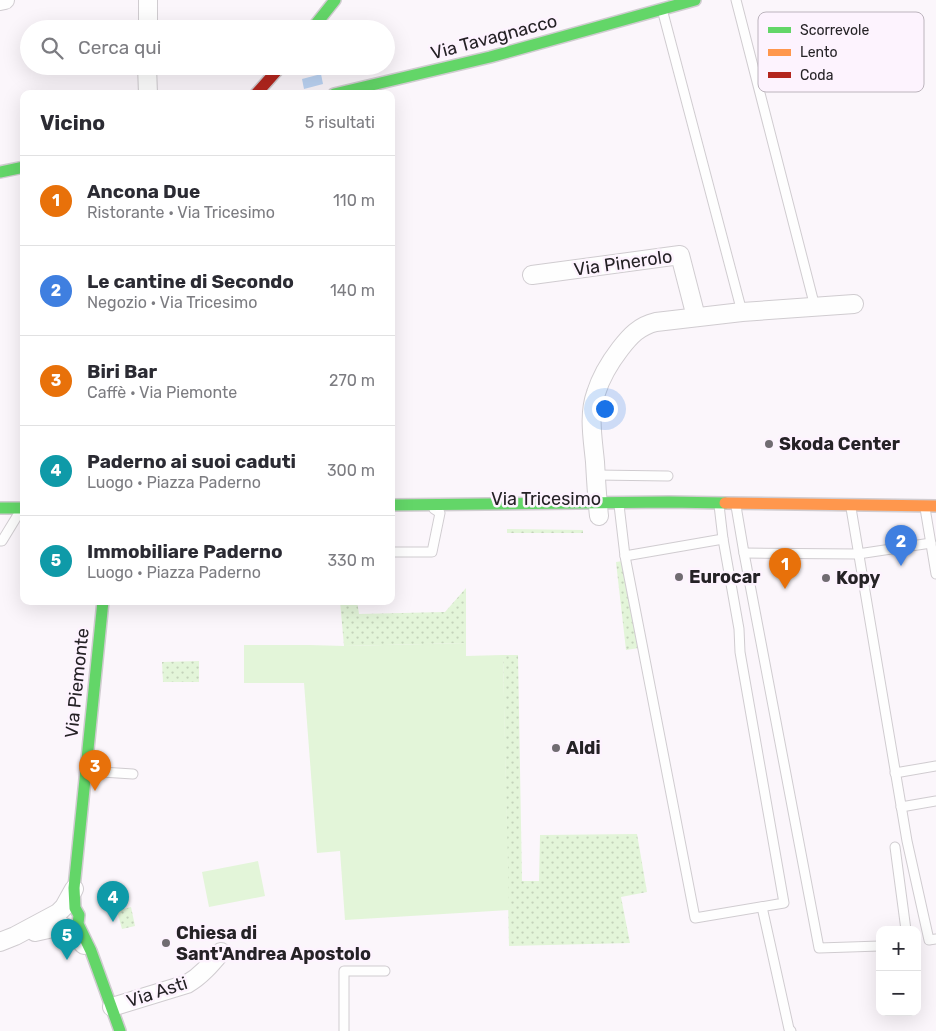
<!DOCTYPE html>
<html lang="it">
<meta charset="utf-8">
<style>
:root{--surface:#fff;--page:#f7f7f7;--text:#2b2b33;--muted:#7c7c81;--line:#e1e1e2;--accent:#2563eb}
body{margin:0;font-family:Rubik,sans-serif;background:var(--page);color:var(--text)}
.controls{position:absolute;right:15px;bottom:15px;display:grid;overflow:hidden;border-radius:10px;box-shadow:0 5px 20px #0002}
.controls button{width:45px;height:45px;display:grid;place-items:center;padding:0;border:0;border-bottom:1px solid var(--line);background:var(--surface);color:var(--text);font:25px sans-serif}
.you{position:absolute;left:604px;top:408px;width:18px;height:18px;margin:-12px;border:4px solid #fff;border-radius:50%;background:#1a73e8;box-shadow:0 0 0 8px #1a73e833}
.badge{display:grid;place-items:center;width:32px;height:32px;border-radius:50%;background:var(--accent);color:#fff;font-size:16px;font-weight:700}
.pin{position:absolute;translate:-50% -41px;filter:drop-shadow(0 1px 2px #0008)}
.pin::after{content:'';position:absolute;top:26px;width:18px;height:15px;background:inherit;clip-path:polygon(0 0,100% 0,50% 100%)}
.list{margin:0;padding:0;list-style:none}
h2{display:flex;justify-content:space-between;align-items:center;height:65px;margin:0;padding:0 20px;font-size:21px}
h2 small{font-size:16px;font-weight:400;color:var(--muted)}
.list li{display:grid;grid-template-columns:32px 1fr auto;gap:15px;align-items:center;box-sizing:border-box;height:90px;padding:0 20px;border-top:1px solid var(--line)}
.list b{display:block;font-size:19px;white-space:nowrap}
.list p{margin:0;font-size:16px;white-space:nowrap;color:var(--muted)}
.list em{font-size:16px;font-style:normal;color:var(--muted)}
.icon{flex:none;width:28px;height:28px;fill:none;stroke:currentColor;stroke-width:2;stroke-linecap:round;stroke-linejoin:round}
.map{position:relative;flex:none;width:936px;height:1031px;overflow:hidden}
.search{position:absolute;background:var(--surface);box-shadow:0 5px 20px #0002;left:20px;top:20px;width:375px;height:55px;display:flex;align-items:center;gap:12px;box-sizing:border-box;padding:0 18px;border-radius:28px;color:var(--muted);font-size:19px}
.panel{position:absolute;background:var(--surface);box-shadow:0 5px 20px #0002;left:20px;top:90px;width:375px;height:515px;border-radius:10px}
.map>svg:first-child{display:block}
.grass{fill:url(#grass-dots)}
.garden{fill:#e3f5d9}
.water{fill:#bcd4f4}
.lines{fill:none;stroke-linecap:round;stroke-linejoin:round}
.lane-casing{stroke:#d0ccd0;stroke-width:11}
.street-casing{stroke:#d0ccd0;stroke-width:20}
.fast-casing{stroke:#d0ccd0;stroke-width:14}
.slow-casing{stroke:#d0ccd0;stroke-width:14}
.jam-casing{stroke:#d0ccd0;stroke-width:14}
.lane{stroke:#fefefe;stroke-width:9}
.street{stroke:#fefefe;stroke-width:18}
.fast{stroke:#63d668;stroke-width:11}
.slow{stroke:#ff974d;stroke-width:11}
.jam{stroke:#b3261e;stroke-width:11}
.poi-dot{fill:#706c71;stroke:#fdf3fe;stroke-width:2}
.labels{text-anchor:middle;stroke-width:5;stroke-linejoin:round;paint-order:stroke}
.street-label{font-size:18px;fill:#252226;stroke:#fdf3fe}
.poi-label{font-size:18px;font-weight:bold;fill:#252226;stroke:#fdf3fe;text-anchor:start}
.key{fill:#fdf3fe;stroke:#bcb4bd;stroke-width:1}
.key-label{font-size:14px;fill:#252226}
</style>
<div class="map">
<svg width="936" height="1031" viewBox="0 0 936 1031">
<defs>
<pattern id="grass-dots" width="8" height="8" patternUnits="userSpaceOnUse" patternTransform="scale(1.25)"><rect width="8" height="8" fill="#e3f5d9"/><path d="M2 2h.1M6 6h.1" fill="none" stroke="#c3d2ba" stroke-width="1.8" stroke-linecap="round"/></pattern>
</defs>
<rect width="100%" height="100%" fill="#fbf6fb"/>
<g class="grass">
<polygon points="507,529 583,530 583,533 507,533"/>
<polygon points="623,561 639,648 626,650 616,562"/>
<polygon points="466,588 466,643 344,646 340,601 357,601 359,614 445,612"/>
<polygon points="503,655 518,655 522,881 539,881 540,835 637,834 647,892 621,897 630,943 509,946"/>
<polygon points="199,661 199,682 163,682 162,662"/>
<polygon points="131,907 135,926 122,929 117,911"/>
</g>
<g class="garden">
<polygon points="466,643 466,656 503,655 509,910 345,920 340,851 317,853 304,683 244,683 244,645 310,645 344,646"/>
<polygon points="258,861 265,896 209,907 202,872"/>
</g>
<polygon class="water" points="321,74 323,84 304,89 302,79"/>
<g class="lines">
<g class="lane-casing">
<g id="lane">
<polyline points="736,0 815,307"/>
<polyline points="662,9 742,312"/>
<polyline points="596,475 668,476"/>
<polyline points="619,505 625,556 695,918 784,903 740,652 739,629 723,539 719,505"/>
<polyline points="736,506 744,553 819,948 880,946"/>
<polyline points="851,508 907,841 929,940 936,939"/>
<polyline points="925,508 936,574"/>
<polyline points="0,541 2,541 19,513"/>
<polyline points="391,552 432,552 440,513 434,509"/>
<polyline points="744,553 858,554 931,543"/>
<polyline points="625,556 723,539"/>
<polyline points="86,771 133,774"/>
<polyline points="895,773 936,766"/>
<polyline points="901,807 936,801"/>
<polyline points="895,847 906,930"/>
<polyline points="762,907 789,1029 791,1031"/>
<polyline points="344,1031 344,971 385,971"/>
</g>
</g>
<g class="street-casing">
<g id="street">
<polyline points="0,1 5,0"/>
<polyline points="148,29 148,0"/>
<polyline points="147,66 148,94"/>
<polyline points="532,275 680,255 696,317"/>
<path d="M599,516C597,498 596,480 595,462C593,440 588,415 596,393C601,377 610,362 620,349C630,336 639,326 656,322L742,312L854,304"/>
<polyline points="35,932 62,926 68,929 84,945"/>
<polyline points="0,942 15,936 58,913 64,907 74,889"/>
<path d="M112,1007L187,984C201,976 211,964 221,952"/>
</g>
</g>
<g class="fast-casing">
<g id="fast">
<polyline points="312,29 335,0"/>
<polyline points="334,94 490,57 695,0"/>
<polyline points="0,172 24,167"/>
<polyline points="391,505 669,502 725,503"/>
<polyline points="0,508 24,508"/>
<polyline points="103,601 74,888 75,908 79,915 78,924 91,951 120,1031"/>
</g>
</g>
<g class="slow-casing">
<polyline id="slow" points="725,503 936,506"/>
</g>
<g class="jam-casing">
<polyline id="jam" points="256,94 281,66"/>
</g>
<use href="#lane" class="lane"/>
<use href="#street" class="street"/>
<use href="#fast" class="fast"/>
<use href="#slow" class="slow"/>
<use href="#jam" class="jam"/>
</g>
<g class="poi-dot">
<circle cx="769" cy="444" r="5"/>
<circle cx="679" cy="577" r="5"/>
<circle cx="826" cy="578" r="5"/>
<circle cx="556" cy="748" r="5"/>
<circle cx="166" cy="943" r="5"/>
</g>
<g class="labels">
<g class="street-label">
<text transform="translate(494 37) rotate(-15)" y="6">Via Tavagnacco</text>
<text transform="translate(623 263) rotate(-8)" y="6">Via Pinerolo</text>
<text x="546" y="505">Via Tricesimo</text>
<text transform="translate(77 683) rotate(-84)" y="6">Via Piemonte</text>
<text transform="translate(157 992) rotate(-18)" y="6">Via Asti</text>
</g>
<g class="poi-label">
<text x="779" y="450">Skoda Center</text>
<text x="689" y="583">Eurocar</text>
<text x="836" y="584">Kopy</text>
<text x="566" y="754">Aldi</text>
<text x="176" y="939">Chiesa di<tspan x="176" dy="21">Sant'Andrea Apostolo</tspan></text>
</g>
</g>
<rect x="758" y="12" width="166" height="80" rx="8" class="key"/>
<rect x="768" y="27" width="23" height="6" fill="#63d668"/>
<rect x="768" y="49" width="23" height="7" fill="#ff974d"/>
<rect x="768" y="72" width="23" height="6" fill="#b3261e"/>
<g class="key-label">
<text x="800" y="35">Scorrevole</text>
<text x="800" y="57">Lento</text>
<text x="800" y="80">Coda</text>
</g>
</svg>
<div class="controls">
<button>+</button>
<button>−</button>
</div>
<div class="you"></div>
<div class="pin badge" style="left:785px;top:589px;background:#e8710a">1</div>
<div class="pin badge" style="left:901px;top:566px;background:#3f7fe0">2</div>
<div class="pin badge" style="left:95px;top:791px;background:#e8710a">3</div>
<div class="pin badge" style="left:113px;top:922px;background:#0f9aa8">4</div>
<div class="pin badge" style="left:67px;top:960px;background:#0f9aa8">5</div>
<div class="search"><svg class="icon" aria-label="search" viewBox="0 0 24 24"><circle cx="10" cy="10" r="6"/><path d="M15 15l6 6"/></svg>Cerca qui</div>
<section class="panel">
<h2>Vicino<small>5 risultati</small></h2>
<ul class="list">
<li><span class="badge" style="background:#e8710a">1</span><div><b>Ancona Due</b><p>Ristorante · Via Tricesimo</p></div><em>110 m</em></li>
<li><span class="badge" style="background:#3f7fe0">2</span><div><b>Le cantine di Secondo</b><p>Negozio · Via Tricesimo</p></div><em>140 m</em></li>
<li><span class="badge" style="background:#e8710a">3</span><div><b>Biri Bar</b><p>Caffè · Via Piemonte</p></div><em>270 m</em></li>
<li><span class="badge" style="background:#0f9aa8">4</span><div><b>Paderno ai suoi caduti</b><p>Luogo · Piazza Paderno</p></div><em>300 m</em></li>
<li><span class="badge" style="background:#0f9aa8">5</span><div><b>Immobiliare Paderno</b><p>Luogo · Piazza Paderno</p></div><em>330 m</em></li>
</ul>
</section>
</div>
